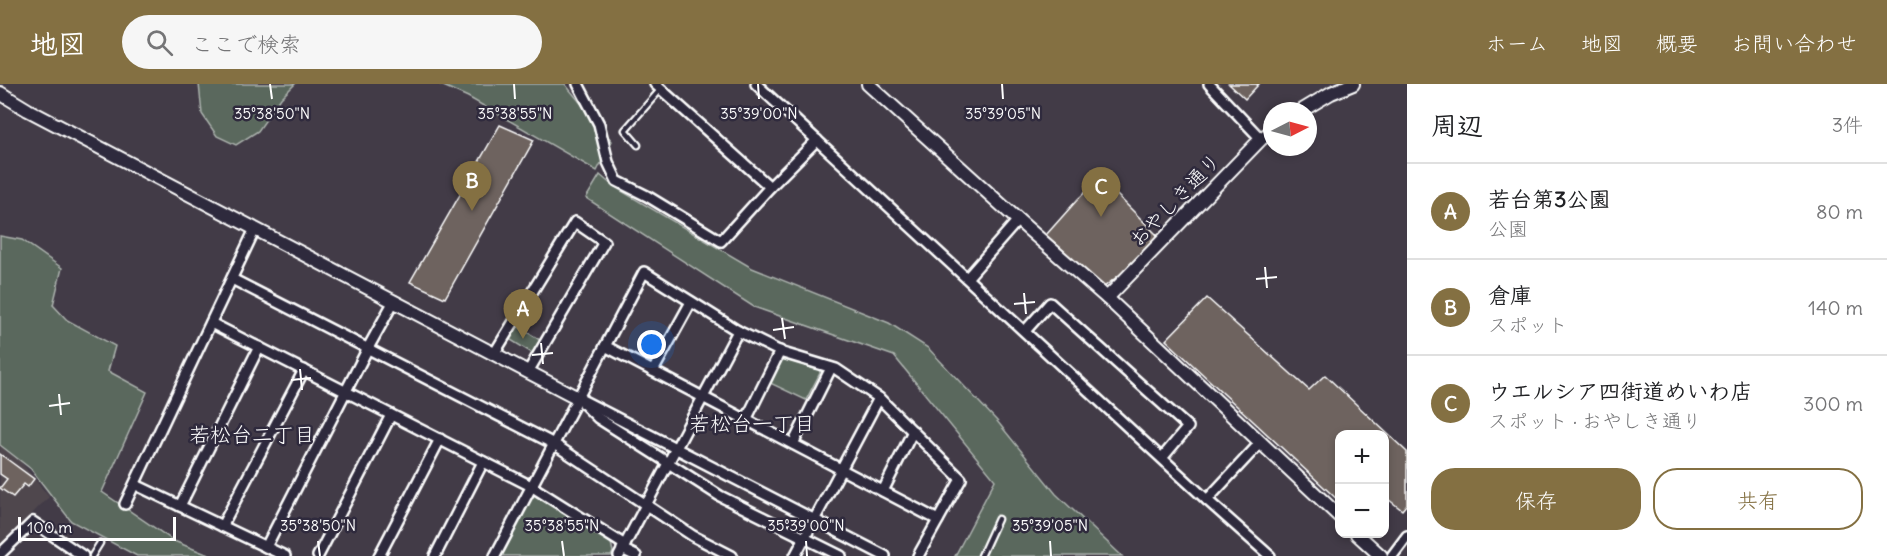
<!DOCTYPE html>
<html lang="ja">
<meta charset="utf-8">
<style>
:root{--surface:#fff;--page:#f6f6f6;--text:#202124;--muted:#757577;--line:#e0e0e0;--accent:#847042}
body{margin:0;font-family:Delius,"Klee One",sans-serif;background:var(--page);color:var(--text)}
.controls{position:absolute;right:18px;bottom:18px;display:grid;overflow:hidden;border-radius:12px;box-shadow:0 3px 9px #0003}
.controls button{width:54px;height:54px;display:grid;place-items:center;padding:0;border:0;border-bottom:2px solid var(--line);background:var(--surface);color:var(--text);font:30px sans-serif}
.compass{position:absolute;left:1263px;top:18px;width:54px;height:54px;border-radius:50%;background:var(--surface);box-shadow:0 3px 9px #0003;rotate:84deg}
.scale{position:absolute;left:18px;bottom:15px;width:158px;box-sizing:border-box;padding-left:6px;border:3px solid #fff;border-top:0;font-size:16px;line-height:21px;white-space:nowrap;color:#fff;-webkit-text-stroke:4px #2f2a3d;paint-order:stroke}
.you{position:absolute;left:652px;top:261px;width:21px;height:21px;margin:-15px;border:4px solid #fff;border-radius:50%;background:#1a73e8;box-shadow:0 0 0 9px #1a73e833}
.badge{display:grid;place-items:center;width:39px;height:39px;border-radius:50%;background:var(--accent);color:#fff;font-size:20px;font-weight:700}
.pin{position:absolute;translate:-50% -50px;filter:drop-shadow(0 2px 3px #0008)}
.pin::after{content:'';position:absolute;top:32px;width:21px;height:18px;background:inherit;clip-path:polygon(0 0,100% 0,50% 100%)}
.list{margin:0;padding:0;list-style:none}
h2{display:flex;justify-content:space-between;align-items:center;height:78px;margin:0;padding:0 24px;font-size:26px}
h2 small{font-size:20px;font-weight:400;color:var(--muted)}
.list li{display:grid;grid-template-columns:39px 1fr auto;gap:18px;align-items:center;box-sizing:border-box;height:96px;padding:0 24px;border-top:2px solid var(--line)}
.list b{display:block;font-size:22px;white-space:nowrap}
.list p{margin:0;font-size:20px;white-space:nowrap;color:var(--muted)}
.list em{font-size:20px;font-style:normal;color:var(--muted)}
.actions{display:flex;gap:12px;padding:18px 24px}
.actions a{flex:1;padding:14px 0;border:2px solid var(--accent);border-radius:24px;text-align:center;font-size:21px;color:var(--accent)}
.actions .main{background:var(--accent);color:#fff}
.icon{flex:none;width:33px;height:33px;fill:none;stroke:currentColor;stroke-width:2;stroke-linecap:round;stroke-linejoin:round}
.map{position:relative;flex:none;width:1407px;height:472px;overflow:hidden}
header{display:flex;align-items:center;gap:36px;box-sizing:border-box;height:84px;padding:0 30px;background:var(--accent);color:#fff}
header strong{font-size:28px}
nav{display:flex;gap:33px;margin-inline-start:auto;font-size:21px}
.search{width:420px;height:54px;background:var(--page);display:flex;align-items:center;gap:15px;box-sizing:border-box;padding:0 21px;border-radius:33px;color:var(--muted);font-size:22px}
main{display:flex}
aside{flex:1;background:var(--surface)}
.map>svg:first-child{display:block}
.built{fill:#4f474e}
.green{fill:#5a675d;stroke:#acb3ae;stroke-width:1.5}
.building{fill:#6e635e;stroke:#fff;stroke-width:1.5}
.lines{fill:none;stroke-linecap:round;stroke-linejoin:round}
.service-casing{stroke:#fff;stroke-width:9}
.minor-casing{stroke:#fff;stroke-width:14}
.tertiary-casing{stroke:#fff;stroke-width:16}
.service{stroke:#2f2a3d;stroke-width:4.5}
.minor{stroke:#2f2a3d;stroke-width:9}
.tertiary{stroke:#2f2a3d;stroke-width:12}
.ticks{fill:none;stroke:#fff;stroke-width:2}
.labels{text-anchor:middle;stroke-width:5;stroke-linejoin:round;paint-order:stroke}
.street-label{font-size:20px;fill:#fff;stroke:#2f2a3d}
.neighbourhood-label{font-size:21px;fill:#fff;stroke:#2f2a3d}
.ticks-label{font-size:15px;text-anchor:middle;fill:#fff;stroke:#2f2a3d;stroke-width:5;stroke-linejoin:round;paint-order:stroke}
</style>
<header>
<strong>地図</strong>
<div class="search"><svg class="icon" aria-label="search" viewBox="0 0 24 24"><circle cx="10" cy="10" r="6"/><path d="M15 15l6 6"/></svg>ここで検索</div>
<nav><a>ホーム</a><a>地図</a><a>概要</a><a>お問い合わせ</a></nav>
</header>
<main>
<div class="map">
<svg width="1407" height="472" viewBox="0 0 1407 472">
<rect width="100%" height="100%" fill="#423b47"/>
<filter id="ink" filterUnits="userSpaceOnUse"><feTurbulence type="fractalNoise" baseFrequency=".0167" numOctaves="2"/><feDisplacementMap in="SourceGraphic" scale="12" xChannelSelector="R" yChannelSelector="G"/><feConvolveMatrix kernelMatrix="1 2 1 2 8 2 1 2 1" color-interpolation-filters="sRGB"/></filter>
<g filter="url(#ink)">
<polygon class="built" points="0,361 16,372 49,413 0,461"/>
<g class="green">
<polygon points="199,0 295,0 281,14 258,47 236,61 217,52 202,30"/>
<polygon points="439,0 565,0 612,57 597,87 468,13"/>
<polygon points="600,91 613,102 752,184 889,239 928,264 997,337 1056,410 1122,472 955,472 995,396 894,272 754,223 586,114"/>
<polygon points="0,152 22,156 62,184 53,221 67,236 115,262 108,287 147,308 102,408 174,457 211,472 137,472 71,437 31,385 0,361"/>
<polygon points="514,240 540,256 532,269 506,253"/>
<polygon points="786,272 819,284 820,289 806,316 768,298 779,274"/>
<polygon points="536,409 611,459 613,468 611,472 496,472 528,410"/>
</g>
<g class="building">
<polygon points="1229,0 1259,0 1245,15"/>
<polygon points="500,41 534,56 445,214 410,198"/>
<polygon points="1100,94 1158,152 1132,181 1104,203 1046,151 1078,115"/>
<polygon points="1207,214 1309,306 1325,291 1407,368 1407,420 1402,426 1384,412 1384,350 1340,350 1340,418 1166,256"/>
<polygon points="0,370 34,395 28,403 24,400 13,413 0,404 7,395 0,390"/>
</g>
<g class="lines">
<g class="service-casing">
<g id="service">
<polyline points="638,61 625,46 661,5"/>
<polyline points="92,472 100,459"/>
<polyline points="981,472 998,435"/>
</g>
</g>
<g class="minor-casing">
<g id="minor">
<polyline points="578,0 599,40 608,78 617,97 647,112 721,157 770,103 817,56"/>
<polyline points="655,0 770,103"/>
<polyline points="756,0 1207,416 1270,472"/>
<polyline points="1209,0 1261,55"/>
<polyline points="968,193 1018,136"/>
<polyline points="232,195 554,360 693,452 732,472"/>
<polyline points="211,239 531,402 625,461"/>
<polyline points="1025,247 1050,219 1188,343 1162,374"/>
<polyline points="605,262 938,436"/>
<polyline points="494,270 575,138 604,158 528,288"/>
<polyline points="653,287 691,218"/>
<polyline points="578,314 885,472"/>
<polyline points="584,320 598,334 720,412 841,472"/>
<polyline points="746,336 780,267"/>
<polyline points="793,360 831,284"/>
<polyline points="136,401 285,472"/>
<polyline points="883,407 913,347"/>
<polyline points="1207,416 1260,359"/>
<polyline points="125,420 255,145"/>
<polyline points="180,422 259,263"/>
<polyline points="222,442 304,286"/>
<polyline points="266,463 368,264 394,217"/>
<polyline points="622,465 636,472"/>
<polyline points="0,470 33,438 83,472"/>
<polyline points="318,472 391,331"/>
<polyline points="379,472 440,355"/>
<polyline points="435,472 483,378"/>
<polyline points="495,472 644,188 738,247 783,269 836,285 879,314 961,395 918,472"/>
<polyline points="619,472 738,247"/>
<polyline points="795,472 879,314"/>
<polyline points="1392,472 1407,452"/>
</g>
</g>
<g class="tertiary-casing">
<g id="tertiary">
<polyline points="868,0 1018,136 1107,214 1340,433"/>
<polyline points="0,9 28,26 578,314"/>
<polyline points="1301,27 1331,9 1353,0"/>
<polyline points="1107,214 1261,55 1272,47"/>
<polyline points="1357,450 1381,472"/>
</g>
</g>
<use href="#service" class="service"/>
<use href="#minor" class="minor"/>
<use href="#tertiary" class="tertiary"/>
</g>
</g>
<path class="ticks" d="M270,0L272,15M514,0L515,15M758,0L759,15M1002,0L1003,15M1265,183L1267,204M1256,195L1277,193M1024,209L1026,230M1014,220L1035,218M782,234L785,255M773,246L794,243M541,259L543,280M532,271L553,269M300,285L302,306M291,296L311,294M59,310L61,331M49,322L70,319M318,457L320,472M562,457L564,472M806,457L807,472M1050,457L1051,472"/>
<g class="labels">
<g class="street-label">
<text transform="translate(1175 116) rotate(-46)" y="7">おやしき通り</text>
</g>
<g class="neighbourhood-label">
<text x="752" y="347">若松台一丁目</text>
<text x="252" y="358">若松台二丁目</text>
</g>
</g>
<g class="ticks-label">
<text x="272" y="35">35°38'50"N</text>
<text x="515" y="35">35°38'55"N</text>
<text x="759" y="35">35°39'00"N</text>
<text x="1003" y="35">35°39'05"N</text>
<text x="318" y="447">35°38'50"N</text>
<text x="562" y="447">35°38'55"N</text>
<text x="806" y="447">35°39'00"N</text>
<text x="1050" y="447">35°39'05"N</text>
</g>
</svg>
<div class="controls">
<button>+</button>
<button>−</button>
</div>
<svg class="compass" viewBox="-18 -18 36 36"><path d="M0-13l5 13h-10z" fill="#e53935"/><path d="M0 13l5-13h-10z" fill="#757577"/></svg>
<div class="scale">100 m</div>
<div class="you"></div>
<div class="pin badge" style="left:523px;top:255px">A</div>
<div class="pin badge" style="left:472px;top:127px">B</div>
<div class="pin badge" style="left:1101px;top:133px">C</div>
</div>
<aside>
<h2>周辺<small>3件</small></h2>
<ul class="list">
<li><span class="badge">A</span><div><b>若台第3公園</b><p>公園</p></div><em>80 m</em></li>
<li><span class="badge">B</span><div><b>倉庫</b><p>スポット</p></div><em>140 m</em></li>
<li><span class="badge">C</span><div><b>ウエルシア四街道めいわ店</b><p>スポット · おやしき通り</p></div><em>300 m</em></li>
</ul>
<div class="actions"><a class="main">保存</a><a>共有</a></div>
</aside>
</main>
